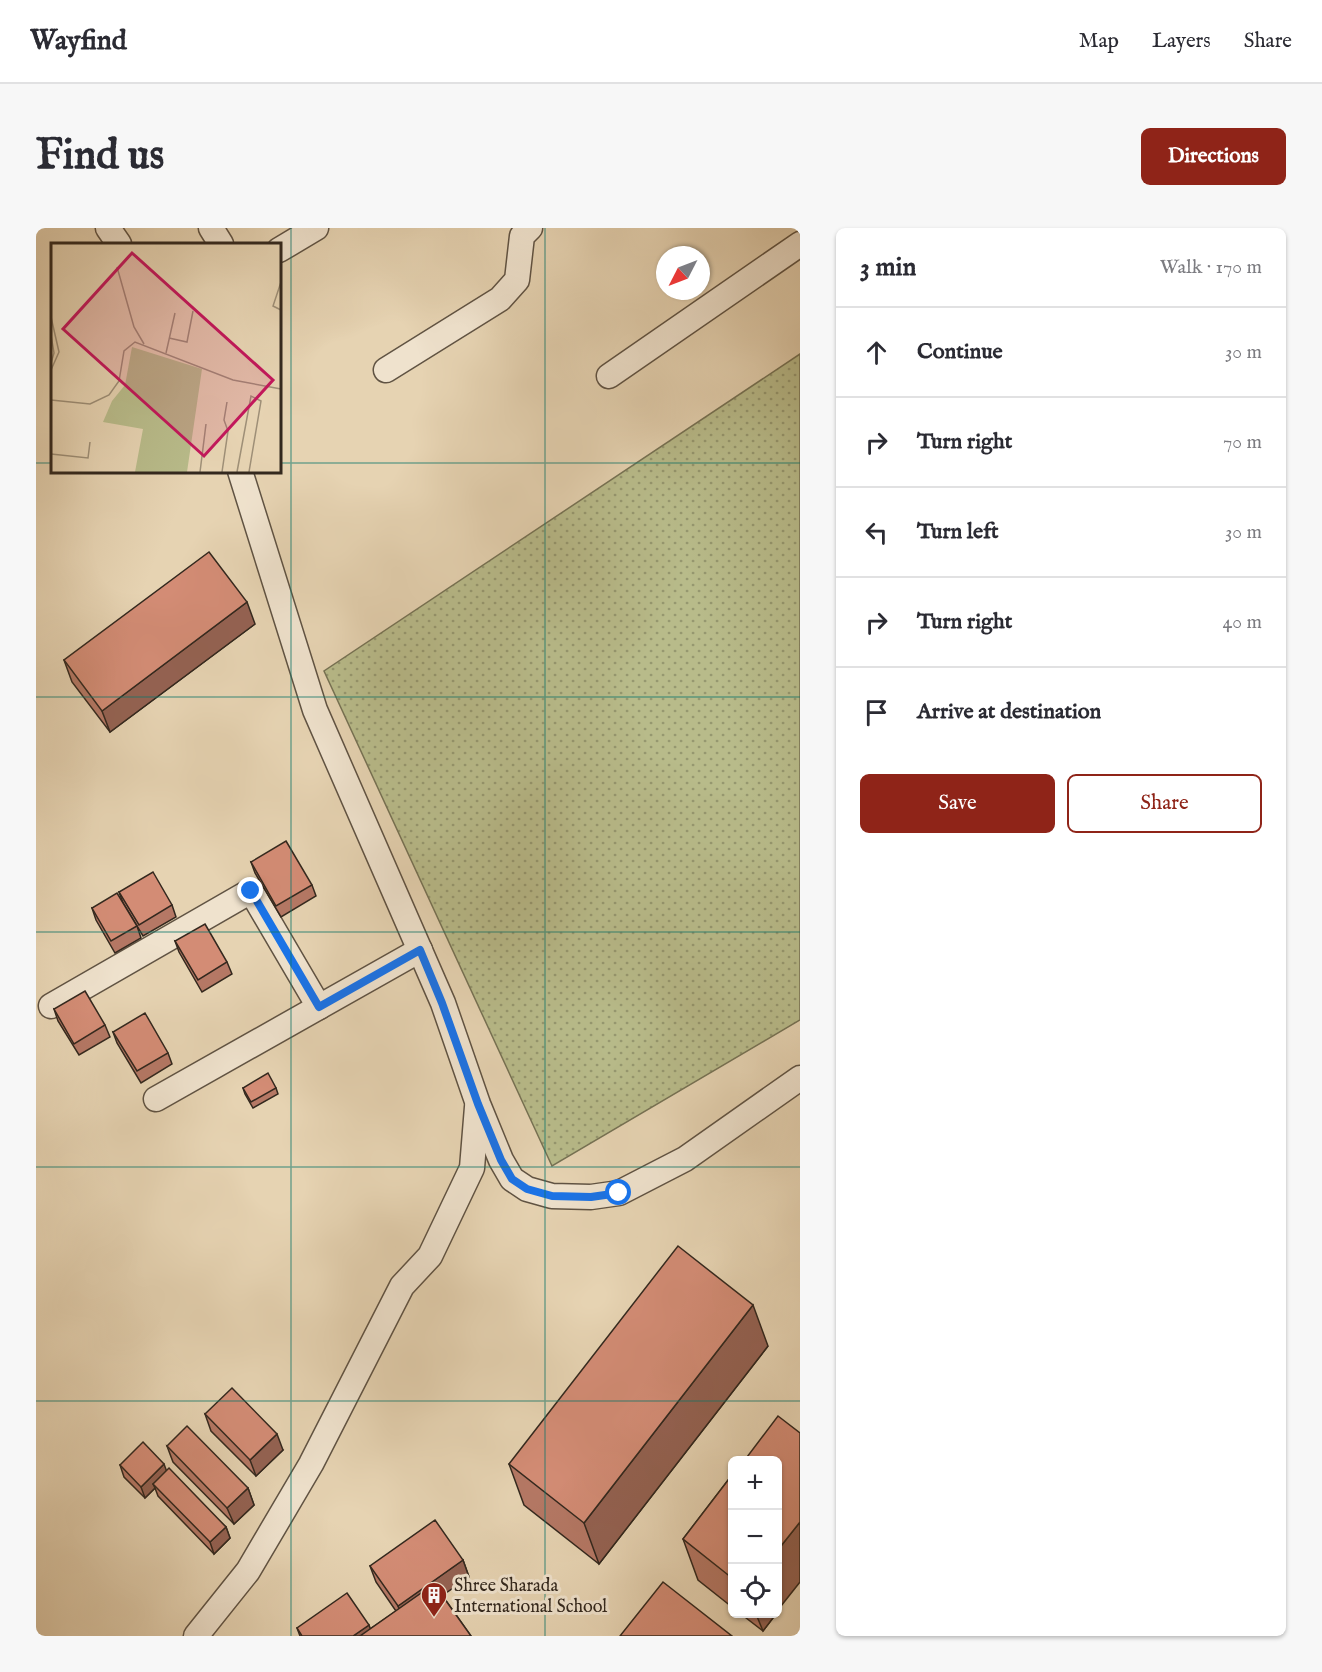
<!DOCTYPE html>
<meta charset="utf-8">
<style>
:root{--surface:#fff;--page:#f7f7f7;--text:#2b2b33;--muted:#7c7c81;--line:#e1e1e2;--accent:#8f2418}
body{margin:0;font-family:"IM FELL English",serif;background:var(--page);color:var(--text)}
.controls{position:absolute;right:18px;bottom:18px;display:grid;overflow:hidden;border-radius:9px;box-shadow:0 2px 4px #0004}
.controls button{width:54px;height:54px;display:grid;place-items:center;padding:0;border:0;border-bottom:2px solid var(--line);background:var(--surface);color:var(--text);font:30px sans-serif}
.compass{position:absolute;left:620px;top:18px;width:54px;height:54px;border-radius:50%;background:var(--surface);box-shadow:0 2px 4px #0004;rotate:228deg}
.stop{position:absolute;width:18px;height:18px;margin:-14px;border:4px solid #1a73e8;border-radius:50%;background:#fff}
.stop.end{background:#1a73e8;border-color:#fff;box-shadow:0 2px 6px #0008}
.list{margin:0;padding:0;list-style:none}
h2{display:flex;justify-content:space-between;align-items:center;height:78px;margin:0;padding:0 24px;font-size:26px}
h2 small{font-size:20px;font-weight:400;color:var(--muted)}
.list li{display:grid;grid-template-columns:39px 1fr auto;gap:18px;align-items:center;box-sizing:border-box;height:90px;padding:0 24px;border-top:2px solid var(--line)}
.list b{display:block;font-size:22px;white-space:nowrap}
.list em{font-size:20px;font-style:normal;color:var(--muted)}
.actions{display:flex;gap:12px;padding:18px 24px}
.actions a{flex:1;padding:14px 0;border:2px solid var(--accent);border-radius:9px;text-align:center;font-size:21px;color:var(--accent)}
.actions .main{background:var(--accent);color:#fff}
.icon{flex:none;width:33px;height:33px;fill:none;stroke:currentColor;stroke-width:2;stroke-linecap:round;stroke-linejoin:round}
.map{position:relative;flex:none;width:764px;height:1408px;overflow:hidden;border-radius:9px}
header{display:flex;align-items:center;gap:36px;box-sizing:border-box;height:84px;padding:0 30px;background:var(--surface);border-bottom:2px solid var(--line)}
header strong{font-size:28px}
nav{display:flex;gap:33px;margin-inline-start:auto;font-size:21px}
.intro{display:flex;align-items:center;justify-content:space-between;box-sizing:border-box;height:144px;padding:0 36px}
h1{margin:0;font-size:42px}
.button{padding:15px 27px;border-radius:9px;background:var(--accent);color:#fff;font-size:21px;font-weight:700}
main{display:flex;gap:36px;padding:0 36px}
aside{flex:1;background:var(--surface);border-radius:9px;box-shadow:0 2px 4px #0004}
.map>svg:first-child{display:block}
.grass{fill:url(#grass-dots);stroke:#767254;stroke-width:1.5}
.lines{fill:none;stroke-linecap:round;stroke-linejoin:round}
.minor-casing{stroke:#605343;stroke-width:27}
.minor{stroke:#efe2cd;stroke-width:24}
.wall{fill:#b57865;stroke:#33281e;stroke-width:1.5}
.shaded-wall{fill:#946252;stroke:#33281e;stroke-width:1.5}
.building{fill:#d38c75;stroke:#33281e;stroke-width:1.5}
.route{stroke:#1a73e8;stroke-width:8}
.grid{fill:none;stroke:#0f766e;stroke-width:1.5;stroke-opacity:0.55}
.labels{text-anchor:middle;stroke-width:6;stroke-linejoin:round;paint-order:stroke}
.poi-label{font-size:18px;fill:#33281e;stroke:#efe2cd;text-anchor:start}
.inset-road{fill:none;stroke:#9e8f77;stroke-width:1.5}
.view{fill:#c2185b;fill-opacity:0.15;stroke:#c2185b;stroke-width:3}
.inset-edge{fill:none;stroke:#33281e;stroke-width:3}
</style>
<header>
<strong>Wayfind</strong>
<nav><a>Map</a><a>Layers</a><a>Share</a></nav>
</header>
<div class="intro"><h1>Find us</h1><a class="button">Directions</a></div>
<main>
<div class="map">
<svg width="764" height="1408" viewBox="0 0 764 1408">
<defs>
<pattern id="grass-dots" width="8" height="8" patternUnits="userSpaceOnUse" patternTransform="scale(1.5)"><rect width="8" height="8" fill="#b8bb8a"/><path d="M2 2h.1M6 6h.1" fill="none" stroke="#969870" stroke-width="1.8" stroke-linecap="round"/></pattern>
</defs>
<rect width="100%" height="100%" fill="#e6d3b2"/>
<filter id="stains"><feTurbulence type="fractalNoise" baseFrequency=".00333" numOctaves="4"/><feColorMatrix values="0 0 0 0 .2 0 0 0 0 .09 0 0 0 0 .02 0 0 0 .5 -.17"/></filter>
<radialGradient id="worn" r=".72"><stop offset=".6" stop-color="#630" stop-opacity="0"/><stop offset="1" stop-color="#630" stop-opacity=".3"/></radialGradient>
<polygon class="grass" points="764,126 764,792 516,938 288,443"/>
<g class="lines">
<g class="minor-casing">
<g id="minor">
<polyline points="72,0 83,16"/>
<polyline points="175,0 185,16"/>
<polyline points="243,22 280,0"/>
<polyline points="350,142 464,71 481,52 486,8 494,0"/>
<polyline points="573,148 764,16"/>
<polyline points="204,243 279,482 407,775 442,876 465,932 476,951 491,961 516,968 555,969 583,965 649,931 764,850"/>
<polyline points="15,778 215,663 283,779"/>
<polyline points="120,871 384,722"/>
<polyline points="160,1408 212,1343 275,1236 366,1058 394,1028 436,940 441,879"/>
</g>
</g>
<use href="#minor" class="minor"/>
</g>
<g class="wall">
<polygon points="219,396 74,504 36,454 28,432"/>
<polygon points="215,634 276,657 280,668 245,689 219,645"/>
<polygon points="83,664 136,677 140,689 107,708 87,675"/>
<polygon points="56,680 101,698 105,710 79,725 60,692"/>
<polygon points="139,713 191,734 196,746 166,764 143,724"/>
<polygon points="18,781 69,797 74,809 43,827 22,793"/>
<polygon points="77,804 132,825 136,836 105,855 81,815"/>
<polygon points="207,860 240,860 242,866 217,880 209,866"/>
<polygon points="732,1118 563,1336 488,1277 473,1236"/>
<polygon points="169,1186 247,1222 220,1248 175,1203"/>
<polygon points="131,1218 212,1260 218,1277 198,1296 137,1234"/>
<polygon points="84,1237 130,1243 190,1299 194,1310 178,1326 122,1268 119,1260 109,1270 88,1249"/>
<polygon points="696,1247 696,1379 662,1352 647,1311"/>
<polygon points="427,1332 433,1349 406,1367 435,1408 264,1408 261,1400 334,1401 360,1383 340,1354 334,1338"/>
<polygon points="705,1386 740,1386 727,1403"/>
</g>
<g class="shaded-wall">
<polygon points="211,374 219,396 74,504 66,483"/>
<polygon points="717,1077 732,1118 563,1336 548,1295"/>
<polygon points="241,1206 247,1222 220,1248 214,1232"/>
<polygon points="128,1236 132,1247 117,1256 119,1260 109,1270 105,1259"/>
<polygon points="212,1260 218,1277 198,1296 191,1280"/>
<polygon points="764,1294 764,1354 741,1383 741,1323"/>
<polygon points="190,1299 194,1310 178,1326 174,1314"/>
<polygon points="427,1332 433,1349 368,1394 362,1378"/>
<polygon points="720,1386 740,1386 727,1403"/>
<polygon points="333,1397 337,1408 317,1408"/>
</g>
<g class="building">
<polygon points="173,324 211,374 66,483 28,432"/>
<polygon points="250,613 276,657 240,678 215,634"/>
<polygon points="117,644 136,677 103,697 83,664"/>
<polygon points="81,665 101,698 75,713 56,680"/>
<polygon points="169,696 191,734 162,752 139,713"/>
<polygon points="49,763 69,797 38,816 18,781"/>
<polygon points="109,785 132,825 101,843 77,804"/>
<polygon points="232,845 240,860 215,874 207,860"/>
<polygon points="642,1018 717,1077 548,1295 473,1236"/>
<polygon points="196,1160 241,1206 214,1232 169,1186"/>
<polygon points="742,1188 764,1205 764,1294 741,1323 741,1233 708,1233"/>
<polygon points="151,1198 212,1260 191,1280 131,1218"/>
<polygon points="107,1214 128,1236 105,1259 84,1237"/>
<polygon points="133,1240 190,1299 174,1314 117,1256"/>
<polygon points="696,1247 696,1350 647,1311"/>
<polygon points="399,1292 427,1332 362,1378 334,1338"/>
<polygon points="627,1354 696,1408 584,1408"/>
<polygon points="398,1356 435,1408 324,1408"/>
<polygon points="311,1365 333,1397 317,1408 266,1408 261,1400"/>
</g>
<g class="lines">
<polyline class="route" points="215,663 283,779 384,722 406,775 442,876 465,932 476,951 491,961 516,968 555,969 583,965"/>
</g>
<path class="grid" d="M255,0V1408M509,0V1408M0,235H16M243,235H764M0,469H764M0,704H764M0,939H764M0,1173H764"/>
<defs>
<g id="building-pin" transform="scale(1.35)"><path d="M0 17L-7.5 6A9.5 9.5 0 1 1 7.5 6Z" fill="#8f2418" stroke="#efe2cd"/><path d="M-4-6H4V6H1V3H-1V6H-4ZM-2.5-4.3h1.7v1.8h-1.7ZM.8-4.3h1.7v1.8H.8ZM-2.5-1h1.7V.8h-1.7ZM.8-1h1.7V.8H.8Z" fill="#fff"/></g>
</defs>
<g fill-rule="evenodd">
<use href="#building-pin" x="398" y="1367"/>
</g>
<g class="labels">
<g class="poi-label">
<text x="418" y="1363">Shree Sharada<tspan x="418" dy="21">International School</tspan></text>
</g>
</g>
<g transform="translate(15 15)">
<rect width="230" height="230" fill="#e6d3b2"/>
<path d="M81,104L151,126L136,229H84L92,186L52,179L61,158L74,142Z" fill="#b8bb8a"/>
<path class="inset-road" d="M66,24L83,84L93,101M230,39L222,63L230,67M0,74L8,109L0,127M0,92L3,110L0,120M118,95L136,99L142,68M115,110L124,70M0,157L39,161L58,152L68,138L73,108L84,99L182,137L230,146M0,211L37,215L39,199M149,229L155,181M171,229L177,188L173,177L176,159M186,229L200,153L210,158L198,229"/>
<path class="view" d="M81,10L222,137L153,213L12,86Z"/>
<rect width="230" height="230" class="inset-edge"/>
</g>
<rect width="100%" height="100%" filter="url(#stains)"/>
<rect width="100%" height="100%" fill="url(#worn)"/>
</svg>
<div class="controls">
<button>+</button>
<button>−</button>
<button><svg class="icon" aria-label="locate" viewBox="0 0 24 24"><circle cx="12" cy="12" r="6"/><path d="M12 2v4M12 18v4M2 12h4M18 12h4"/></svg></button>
</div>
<svg class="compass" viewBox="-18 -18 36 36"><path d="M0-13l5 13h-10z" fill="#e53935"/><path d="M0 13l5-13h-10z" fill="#7c7c81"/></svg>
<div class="stop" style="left:583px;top:965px"></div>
<div class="stop end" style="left:215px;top:663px"></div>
</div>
<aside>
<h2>3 min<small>Walk · 170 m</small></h2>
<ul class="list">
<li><svg class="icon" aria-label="ahead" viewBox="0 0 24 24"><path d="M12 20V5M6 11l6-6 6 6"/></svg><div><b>Continue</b></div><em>30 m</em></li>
<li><svg class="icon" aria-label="right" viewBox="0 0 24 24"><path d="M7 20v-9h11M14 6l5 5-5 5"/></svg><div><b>Turn right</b></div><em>70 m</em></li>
<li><svg class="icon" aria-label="left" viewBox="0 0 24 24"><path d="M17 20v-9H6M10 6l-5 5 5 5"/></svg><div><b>Turn left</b></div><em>30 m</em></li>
<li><svg class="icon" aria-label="right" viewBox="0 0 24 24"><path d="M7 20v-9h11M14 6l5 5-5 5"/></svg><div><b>Turn right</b></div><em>40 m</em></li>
<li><svg class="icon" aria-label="arrive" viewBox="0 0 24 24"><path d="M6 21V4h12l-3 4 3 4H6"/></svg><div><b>Arrive at destination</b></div></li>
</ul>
<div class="actions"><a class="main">Save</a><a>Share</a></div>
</aside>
</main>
